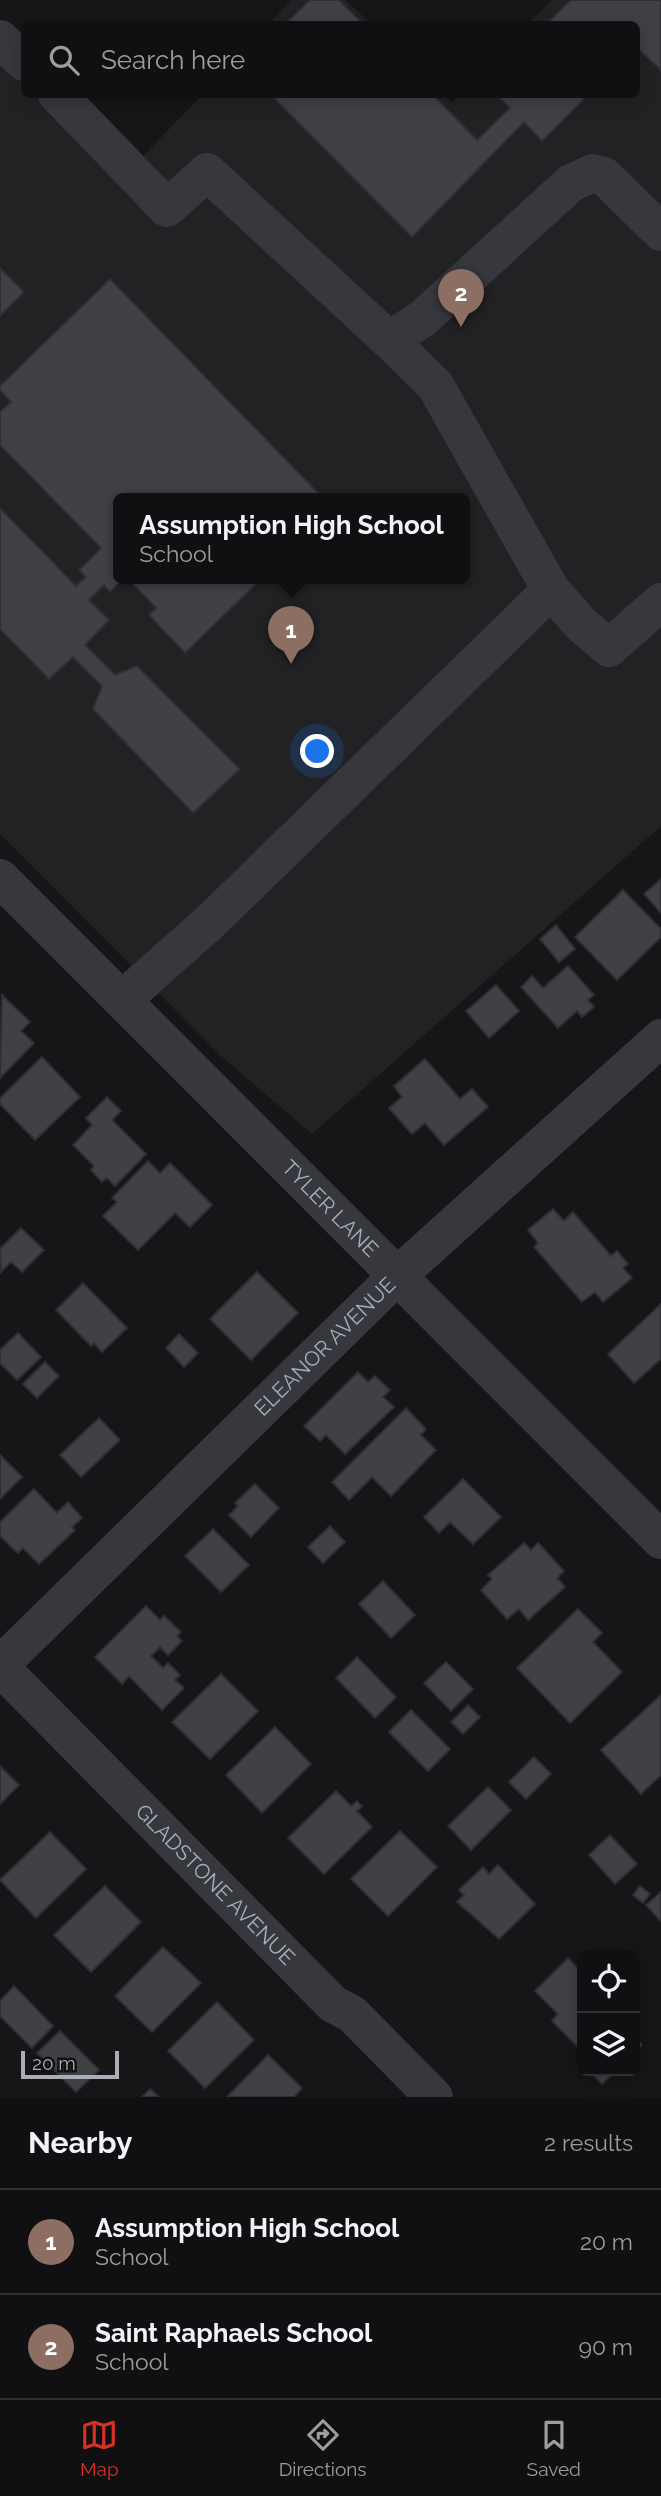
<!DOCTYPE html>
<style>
:root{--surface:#101012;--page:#19191b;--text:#f1f3f6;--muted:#9c9d9f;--line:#303032;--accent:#d93025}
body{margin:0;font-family:Raleway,sans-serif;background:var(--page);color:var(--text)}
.controls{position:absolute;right:21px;bottom:21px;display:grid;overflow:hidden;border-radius:10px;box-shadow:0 4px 18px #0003}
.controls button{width:63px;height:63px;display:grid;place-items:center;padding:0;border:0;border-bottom:2px solid var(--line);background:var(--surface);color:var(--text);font:35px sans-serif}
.scale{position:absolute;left:21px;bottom:18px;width:98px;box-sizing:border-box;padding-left:7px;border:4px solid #a8adb8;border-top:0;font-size:19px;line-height:24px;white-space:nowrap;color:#a8adb8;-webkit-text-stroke:5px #111113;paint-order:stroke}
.you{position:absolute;left:318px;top:752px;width:24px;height:24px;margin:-18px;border:5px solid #fff;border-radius:50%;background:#1a73e8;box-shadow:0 0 0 10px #1a73e833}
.badge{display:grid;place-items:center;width:46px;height:46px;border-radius:50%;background:var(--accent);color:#fff;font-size:23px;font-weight:700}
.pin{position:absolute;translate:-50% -58px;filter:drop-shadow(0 2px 4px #0008)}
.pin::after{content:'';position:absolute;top:37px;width:24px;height:21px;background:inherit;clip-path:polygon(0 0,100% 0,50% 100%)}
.popup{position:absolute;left:113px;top:493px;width:357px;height:91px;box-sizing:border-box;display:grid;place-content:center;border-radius:10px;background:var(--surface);filter:drop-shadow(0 2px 5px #0005);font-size:23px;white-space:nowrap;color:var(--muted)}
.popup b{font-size:26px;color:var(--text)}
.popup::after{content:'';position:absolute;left:50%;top:100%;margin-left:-14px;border:14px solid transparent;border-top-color:var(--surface)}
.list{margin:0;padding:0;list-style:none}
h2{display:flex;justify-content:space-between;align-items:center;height:91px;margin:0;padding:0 28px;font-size:30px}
h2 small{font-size:23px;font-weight:400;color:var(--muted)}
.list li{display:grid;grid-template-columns:46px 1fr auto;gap:21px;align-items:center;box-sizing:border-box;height:105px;padding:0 28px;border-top:2px solid var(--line)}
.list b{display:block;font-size:26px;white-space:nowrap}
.list p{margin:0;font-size:23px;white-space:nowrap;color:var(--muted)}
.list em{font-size:23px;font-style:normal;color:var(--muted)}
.icon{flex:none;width:38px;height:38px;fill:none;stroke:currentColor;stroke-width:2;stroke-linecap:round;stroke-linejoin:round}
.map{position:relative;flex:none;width:661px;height:2097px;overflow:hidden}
.search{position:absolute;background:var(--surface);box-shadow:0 4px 18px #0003;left:21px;right:21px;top:21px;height:77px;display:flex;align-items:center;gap:18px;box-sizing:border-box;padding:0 24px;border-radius:10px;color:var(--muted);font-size:26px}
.sheet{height:301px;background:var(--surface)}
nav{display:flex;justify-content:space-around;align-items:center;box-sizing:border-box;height:98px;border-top:2px solid var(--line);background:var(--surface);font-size:19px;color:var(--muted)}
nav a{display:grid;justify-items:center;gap:4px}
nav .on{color:var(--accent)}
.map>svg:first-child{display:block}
.built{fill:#222225;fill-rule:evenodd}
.building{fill:#404145;stroke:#303034;stroke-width:2}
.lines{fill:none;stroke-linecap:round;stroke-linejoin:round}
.minor{stroke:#37383d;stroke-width:38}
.labels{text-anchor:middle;stroke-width:5;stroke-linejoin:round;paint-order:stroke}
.street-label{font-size:21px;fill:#a8adb8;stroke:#111113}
</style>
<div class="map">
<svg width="661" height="2097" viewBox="0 0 661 2097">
<rect width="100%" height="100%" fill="#161618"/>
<g class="built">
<polygon points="291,0 346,0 371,24 268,24"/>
<path d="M552,0H661V826L312,1134L221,1056L0,834V55L24,81V94L38,95L120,180L202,95L443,94L452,103L460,94H636V24H528ZM118,498H464V578H118Z"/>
</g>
<g class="building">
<polygon points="310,0 339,0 363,24 285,24"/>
<polygon points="571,0 661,0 661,70 636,47 636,24 546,24"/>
<polygon points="270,94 432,94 477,140 510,108 496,94 589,94 542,141 524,122 412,237"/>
<polygon points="0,268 24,292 0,316"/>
<polygon points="110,279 323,498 118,498 118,578 124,578 110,592 104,585 89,600 109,620 85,645 115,675 137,666 240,769 193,813 93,709 102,686 73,657 49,679 0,629 0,508 76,586 86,577 79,570 101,548 0,445 0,412 11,402 0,390 0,386"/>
<polygon points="127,578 262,578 185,653 149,615 156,608"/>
<polygon points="661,879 661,913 644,894"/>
<polygon points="623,890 661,929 661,937 617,980 575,937"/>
<polygon points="556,925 575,949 559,962 540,939"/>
<polygon points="568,966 594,995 588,1000 594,1007 582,1017 577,1011 558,1028 521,987 532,976 543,988"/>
<polygon points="496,985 519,1011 489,1038 466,1011"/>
<polygon points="2,995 30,1022 21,1031 34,1043 0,1078"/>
<polygon points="42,1057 80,1097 35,1140 0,1104 0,1098"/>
<polygon points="425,1059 460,1099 472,1089 488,1107 444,1145 425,1123 412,1134 389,1108 402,1097 394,1086"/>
<polygon points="107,1097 121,1111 112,1120 146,1154 115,1186 107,1178 102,1182 91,1170 94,1166 73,1145 92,1125 86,1118"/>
<polygon points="148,1161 160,1173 170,1163 212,1205 190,1227 175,1213 138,1250 103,1216 117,1202 112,1198"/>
<polygon points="553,1209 564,1221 573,1212 611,1256 617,1251 628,1264 623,1268 632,1278 603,1302 595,1292 582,1302 534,1247 538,1243 528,1230"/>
<polygon points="21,1228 44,1250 22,1272 11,1262 1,1272 0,1249"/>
<polygon points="257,1272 298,1313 251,1360 210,1319"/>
<polygon points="83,1283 127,1328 102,1352 94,1343 91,1346 56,1310"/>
<polygon points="661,1304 661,1359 634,1383 608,1354"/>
<polygon points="18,1333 41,1357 17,1380 0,1363 0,1350"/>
<polygon points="179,1334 198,1353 184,1367 166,1348"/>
<polygon points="45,1362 59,1376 37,1398 23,1384"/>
<polygon points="358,1372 368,1382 375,1376 390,1390 383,1397 394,1407 345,1454 326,1435 320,1441 304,1426"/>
<polygon points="406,1408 426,1429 421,1435 436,1450 391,1496 372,1477 349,1500 332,1482"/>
<polygon points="99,1418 120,1440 81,1477 60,1455"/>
<polygon points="0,1455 22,1477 0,1499"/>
<polygon points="463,1479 501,1517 473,1544 450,1522 439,1533 424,1517"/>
<polygon points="255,1484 279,1508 251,1537 229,1515 238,1506 235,1503"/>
<polygon points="34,1489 57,1513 68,1502 82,1518 72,1527 75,1530 39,1564 23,1548 18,1553 0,1536 0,1522"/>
<polygon points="330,1526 345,1542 323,1563 308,1547"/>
<polygon points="213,1529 249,1565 221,1592 185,1556"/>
<polygon points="524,1543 531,1550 538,1543 553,1559 564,1571 557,1578 565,1587 528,1620 519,1609 507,1619 481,1590 492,1579 488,1575"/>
<polygon points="383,1581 415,1615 391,1638 359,1604"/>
<polygon points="146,1606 160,1620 164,1616 181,1632 177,1636 182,1641 168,1655 160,1647 151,1656 163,1668 168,1663 180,1675 175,1680 184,1688 162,1710 129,1676 122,1684 95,1657"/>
<polygon points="578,1609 602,1633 593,1642 622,1672 570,1723 517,1668"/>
<polygon points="357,1657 396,1697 375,1718 336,1678"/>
<polygon points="446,1662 473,1689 451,1711 424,1683"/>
<polygon points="221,1674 258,1711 210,1759 172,1722"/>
<polygon points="661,1695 661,1775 641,1794 601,1750"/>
<polygon points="468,1705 480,1717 463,1734 451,1722"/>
<polygon points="411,1710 450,1749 428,1771 389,1732"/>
<polygon points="275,1727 311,1764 262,1813 226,1775"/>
<polygon points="534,1757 551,1774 526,1799 509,1782"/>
<polygon points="0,1766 19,1785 0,1804"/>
<polygon points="488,1787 511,1810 471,1850 448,1826"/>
<polygon points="336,1791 351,1806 357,1801 362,1806 357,1811 372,1827 324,1874 288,1838"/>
<polygon points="400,1831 437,1867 388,1916 351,1879"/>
<polygon points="50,1832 86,1869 36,1918 0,1880"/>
<polygon points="610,1835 637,1864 615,1884 589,1855"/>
<polygon points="498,1865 535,1904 499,1939 457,1902 464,1895 459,1890 483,1867 489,1874"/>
<polygon points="105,1886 141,1922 91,1972 54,1935"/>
<polygon points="640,1886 650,1894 643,1903 633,1895"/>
<polygon points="661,1892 661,1921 646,1905"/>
<polygon points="163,1947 201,1983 152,2032 115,1996"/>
<polygon points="568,1958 582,1973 582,2051 552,2021 558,2014 535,1991"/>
<polygon points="14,1986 53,2026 32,2048 0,2016 0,2001"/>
<polygon points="217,2002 254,2040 205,2088 168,2051"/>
<polygon points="60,2031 99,2070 76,2092 37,2053"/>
<polygon points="635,2037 642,2045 635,2052"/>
<polygon points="268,2055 302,2088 294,2097 227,2097"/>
<polygon points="590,2071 615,2071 602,2084"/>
<polygon points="150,2089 159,2097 142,2097"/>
</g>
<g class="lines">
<g class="minor">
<polyline points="0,39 24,62"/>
<polyline points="57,94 167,208 207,172 389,340"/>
<polyline points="551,590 581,624 609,648 661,602"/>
<path id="s1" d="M0,878L661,1540"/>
<polyline points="122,1000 211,921 551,590 435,385 389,340 422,319 571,183 593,173 604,176 661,232"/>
<path id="s2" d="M0,1665L397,1276L661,1038"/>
<path id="s3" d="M0,1667L333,2004L352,2014L434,2097"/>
</g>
</g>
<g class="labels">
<g class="street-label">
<text dy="7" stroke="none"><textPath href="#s1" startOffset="467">TYLER LANE</textPath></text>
<text dy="7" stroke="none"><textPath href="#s2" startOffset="455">ELEANOR AVENUE</textPath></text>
<text dy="7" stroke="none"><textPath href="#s3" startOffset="306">GLADSTONE AVENUE</textPath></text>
</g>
</g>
</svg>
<div class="controls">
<button><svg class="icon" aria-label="locate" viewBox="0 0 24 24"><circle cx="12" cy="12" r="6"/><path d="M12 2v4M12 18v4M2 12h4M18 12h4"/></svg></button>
<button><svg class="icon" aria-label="layers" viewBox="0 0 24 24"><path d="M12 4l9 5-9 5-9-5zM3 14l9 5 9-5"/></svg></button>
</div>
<div class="scale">20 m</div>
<div class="you"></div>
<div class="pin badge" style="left:291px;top:664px;background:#8d6e63">1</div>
<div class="popup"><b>Assumption High School</b>School</div>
<div class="pin badge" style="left:461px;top:327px;background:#8d6e63">2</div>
<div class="search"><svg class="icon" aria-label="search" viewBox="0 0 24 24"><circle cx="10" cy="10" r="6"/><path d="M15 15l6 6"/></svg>Search here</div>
</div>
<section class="sheet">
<h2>Nearby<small>2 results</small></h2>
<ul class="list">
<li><span class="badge" style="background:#8d6e63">1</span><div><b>Assumption High School</b><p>School</p></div><em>20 m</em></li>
<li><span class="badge" style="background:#8d6e63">2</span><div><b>Saint Raphaels School</b><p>School</p></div><em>90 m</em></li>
</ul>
</section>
<nav>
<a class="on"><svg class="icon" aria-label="map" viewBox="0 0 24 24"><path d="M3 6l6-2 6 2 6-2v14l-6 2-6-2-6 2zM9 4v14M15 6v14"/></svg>Map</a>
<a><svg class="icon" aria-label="directions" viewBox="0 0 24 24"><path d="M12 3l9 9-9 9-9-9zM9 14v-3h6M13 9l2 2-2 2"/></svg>Directions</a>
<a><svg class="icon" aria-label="saved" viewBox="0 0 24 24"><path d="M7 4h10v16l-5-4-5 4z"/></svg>Saved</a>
</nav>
